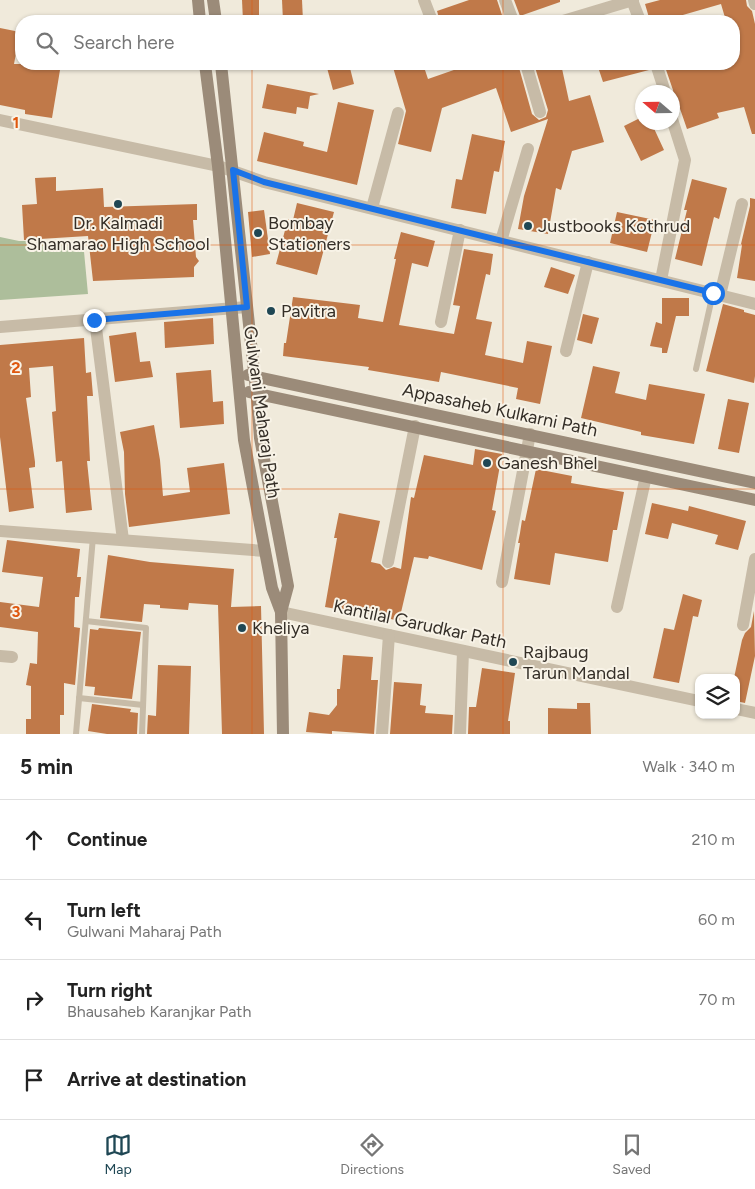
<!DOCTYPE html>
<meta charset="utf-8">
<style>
:root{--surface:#fff;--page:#f2f2f2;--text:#222;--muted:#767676;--line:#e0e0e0;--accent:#1f4754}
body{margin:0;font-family:Figtree,sans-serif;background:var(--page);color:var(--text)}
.controls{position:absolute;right:15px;bottom:15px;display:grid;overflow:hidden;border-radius:10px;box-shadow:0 1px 4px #0004}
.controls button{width:45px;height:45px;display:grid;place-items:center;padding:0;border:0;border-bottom:1px solid var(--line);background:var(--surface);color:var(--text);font:25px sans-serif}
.compass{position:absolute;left:635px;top:85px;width:45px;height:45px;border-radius:50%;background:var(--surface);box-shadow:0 1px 4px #0004;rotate:290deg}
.stop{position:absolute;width:15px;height:15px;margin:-11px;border:4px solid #1a73e8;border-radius:50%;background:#fff}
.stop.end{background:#1a73e8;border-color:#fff;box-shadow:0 1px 5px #0008}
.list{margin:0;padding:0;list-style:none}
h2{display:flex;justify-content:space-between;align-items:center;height:65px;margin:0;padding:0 20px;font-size:21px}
h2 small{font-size:16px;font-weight:400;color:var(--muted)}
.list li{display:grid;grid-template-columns:32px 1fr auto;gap:15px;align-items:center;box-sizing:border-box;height:80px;padding:0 20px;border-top:1px solid var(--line)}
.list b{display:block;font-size:19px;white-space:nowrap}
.list p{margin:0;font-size:16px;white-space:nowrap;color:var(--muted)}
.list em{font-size:16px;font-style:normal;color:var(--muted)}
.icon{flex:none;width:28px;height:28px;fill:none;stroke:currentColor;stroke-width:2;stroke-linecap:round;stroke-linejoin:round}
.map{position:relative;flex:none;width:755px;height:734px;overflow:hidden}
.search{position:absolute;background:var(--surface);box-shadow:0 1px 4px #0004;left:15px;right:15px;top:15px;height:55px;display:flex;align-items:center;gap:12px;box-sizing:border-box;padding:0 18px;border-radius:20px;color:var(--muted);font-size:19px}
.sheet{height:385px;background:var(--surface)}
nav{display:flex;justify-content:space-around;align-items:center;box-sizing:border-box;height:70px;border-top:1px solid var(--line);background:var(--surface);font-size:14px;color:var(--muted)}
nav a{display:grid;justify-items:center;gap:2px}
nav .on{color:var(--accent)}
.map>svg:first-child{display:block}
.green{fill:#adbe9b}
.building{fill:#c07949}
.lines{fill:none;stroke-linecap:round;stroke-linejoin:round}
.lane{stroke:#c7bba7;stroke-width:6}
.street{stroke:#c7bba7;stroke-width:12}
.secondary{stroke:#9b8b79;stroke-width:12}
.route{stroke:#1a73e8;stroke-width:6}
.grid{fill:none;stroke:#df570d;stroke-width:1;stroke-opacity:0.55}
.poi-dot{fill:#1f4754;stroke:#f8f3e7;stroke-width:2}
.labels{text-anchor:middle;stroke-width:4;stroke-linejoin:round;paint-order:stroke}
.poi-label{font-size:18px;fill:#342e27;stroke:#f8f3e7;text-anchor:start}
.street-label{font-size:18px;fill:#342e27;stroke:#f8f3e7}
.grid-label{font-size:16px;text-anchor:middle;font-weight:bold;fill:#df570d;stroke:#f8f3e7;stroke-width:4;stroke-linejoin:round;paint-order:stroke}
</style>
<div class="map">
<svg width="755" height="734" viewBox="0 0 755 734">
<rect width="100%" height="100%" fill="#f0eadb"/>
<polygon class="green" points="0,237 19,241 83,241 88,294 0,300"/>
<g class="building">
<polygon points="242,0 259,0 259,21 243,21"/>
<polygon points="282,0 302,0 303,21 283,21"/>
<polygon points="469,0 497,0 504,21 440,21 437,11"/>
<polygon points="514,0 560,0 560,2 520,16"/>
<polygon points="660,0 746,0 747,6 752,11 755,24 755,134 752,134 744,107 717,113 719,118 687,129 677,100 674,100 673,90 664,64 734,64 734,21 726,21 721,4 662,21 650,21 645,4"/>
<polygon points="0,28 20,32 14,64 61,64 52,118 25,114 25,110 0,105"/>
<polygon points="326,64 349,64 354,84 333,90"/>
<polygon points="392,64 423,64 428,79 471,64 518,64 532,114 539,120 546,117 548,110 534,64 561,64 569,101 590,95 604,142 572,151 561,190 556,188 548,234 518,229 524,196 548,119 511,132 496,88 442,108 431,152 398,144 406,111"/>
<polygon points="597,64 648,64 649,70 603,82"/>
<polygon points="267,84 319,94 310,96 308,109 297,107 296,114 262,108"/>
<polygon points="338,102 374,110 357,185 257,161 264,132 304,142 303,146 327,152"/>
<polygon points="642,117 642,122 651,122 664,150 641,161 624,126"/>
<polygon points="472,134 505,141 499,172 494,171 486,214 451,208 456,179 462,180"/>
<polygon points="56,177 56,191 103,188 104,207 197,204 197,220 193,220 196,257 199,261 194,267 194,277 93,281 88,236 24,240 22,205 37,204 35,178"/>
<polygon points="692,179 727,188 719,219 714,217 702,266 675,259 687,210 684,210"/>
<polygon points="750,198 755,199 755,281 737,278 742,245 741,244 750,206"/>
<polygon points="297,203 334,212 317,275 276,264 288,219 293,220"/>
<polygon points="264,210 270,254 252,257 248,212"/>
<polygon points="617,212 655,220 647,252 610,243"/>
<polygon points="401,232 435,241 428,267 412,263 399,325 454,334 460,306 453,305 464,249 493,254 490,275 486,274 476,319 492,322 485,355 523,363 527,341 552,346 540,404 516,399 518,388 441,372 439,382 368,370 369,367 283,356 284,343 286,343 293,297 360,305 358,318 383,322 396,259 394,259"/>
<polygon points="551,267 575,275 568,294 544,287"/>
<polygon points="662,298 689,298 689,316 676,316 667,353 662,353 662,348 650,346 656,322 662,324"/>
<polygon points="723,304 744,310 744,312 755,315 755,376 754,383 706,371"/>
<polygon points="583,314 599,318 592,344 577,340"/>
<polygon points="213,318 214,344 165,348 164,322"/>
<polygon points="136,332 140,362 150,361 153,377 115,382 109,336"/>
<polygon points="84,338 86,373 91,372 93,396 87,396 90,461 87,461 92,510 66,513 62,461 56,462 52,412 56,411 53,366 29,368 31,397 26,398 35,462 35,467 29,468 34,508 9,512 0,437 0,345"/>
<polygon points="593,366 620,372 615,393 646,400 649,384 705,394 694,444 641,435 641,432 581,418"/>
<polygon points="211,370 213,402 223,401 224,424 180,428 176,373"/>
<polygon points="728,399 749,403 739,453 718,449"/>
<polygon points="154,425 160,460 163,496 190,492 187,468 224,463 230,514 129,527 125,494 124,452 120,432"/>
<polygon points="475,449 502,454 492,510 496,511 482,570 429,556 428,559 414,557 399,621 354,610 354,612 325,607 337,538 334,538 339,513 380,521 371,562 380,564 386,570 394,567 401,569 411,497 414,498 424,455 473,465"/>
<polygon points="536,469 572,476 571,483 624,492 617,530 613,530 608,562 555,553 550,585 514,579 520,543 518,543 520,533 522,520 525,521"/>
<polygon points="652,503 688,511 689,506 746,521 738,550 715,544 718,535 672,523 668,539 645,534"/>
<polygon points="7,540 80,549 77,577 81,577 79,597 75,597 74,627 80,628 75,685 64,683 64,715 60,715 60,734 26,734 26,719 31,719 31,686 26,685 30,663 37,664 38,632 0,627 0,602 39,607 43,577 2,572"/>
<polygon points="108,555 150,562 234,569 231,607 261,606 264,734 222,734 218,605 189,603 188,610 160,608 160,605 144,604 142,622 100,618"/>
<polygon points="683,594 702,600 698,617 693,616 679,683 653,678 664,628 674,630"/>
<polygon points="754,611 755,656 745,703 736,701 736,678 734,678 742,640 745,633 751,627"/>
<polygon points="99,628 141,632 132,699 94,695 95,687 85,686 90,629 98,630"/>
<polygon points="343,655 373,657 371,680 378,680 374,734 332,731 332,734 306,732 309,712 329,715 337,705 337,689 340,689"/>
<polygon points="158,665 191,666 189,734 147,734 148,715 156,716"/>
<polygon points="482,668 515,673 508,721 510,721 510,734 468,734 469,707 476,707"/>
<polygon points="394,682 422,684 420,705 426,706 425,713 453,715 452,734 390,734"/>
<polygon points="577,703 590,703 591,734 548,734 548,708 577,709"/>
<polygon points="92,704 131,709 130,712 138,713 137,734 107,734 88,731"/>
</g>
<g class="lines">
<g class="lane">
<polyline points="696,369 713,293"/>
<polyline points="86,621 146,628 142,734"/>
<polyline points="79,698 143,705"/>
<polyline points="76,734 93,537"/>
</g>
<g class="street">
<polyline points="424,0 432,21"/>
<polyline points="505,0 513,21"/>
<polyline points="632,0 640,21"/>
<polyline points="754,0 755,4"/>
<polyline points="563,21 633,0"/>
<polyline points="526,64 540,112"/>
<polyline points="656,64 665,92"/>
<polyline points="0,120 218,166 264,182 755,304"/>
<polyline points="372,208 398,113"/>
<polyline points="501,241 528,149"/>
<polyline points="661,280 685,160 672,119"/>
<polyline points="720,295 742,204"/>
<polyline points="95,320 123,540"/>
<polyline points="441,322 460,230"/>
<polyline points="0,327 247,307"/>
<polyline points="566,351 588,262"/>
<polyline points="0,531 265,551"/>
<polyline points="388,562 415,426"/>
<polyline points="502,582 530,434"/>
<polyline points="617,607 646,476"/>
<polyline points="281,612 699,701"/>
<polyline points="743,625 755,559"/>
<polyline points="0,656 12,657"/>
<polyline points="736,709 755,713"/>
<polyline points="382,734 389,635"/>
<polyline points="460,734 463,651"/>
</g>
<g class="secondary">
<polyline points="198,0 200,21"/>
<polyline points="213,0 216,21"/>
<polyline points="205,64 218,166 244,440 272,588 281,612"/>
<polyline points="221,64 257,399 260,438 288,586 281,612 283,734"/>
<polyline points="248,375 755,483"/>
<polyline points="249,392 755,500"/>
</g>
</g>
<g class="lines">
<polyline class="route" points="94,320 247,307 233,170 264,182 713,293"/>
</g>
<path class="grid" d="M252,0V21M503,0V21M252,64V734M503,64V734M0,245H755M0,489H755"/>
<g class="poi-dot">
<circle cx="118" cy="204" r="5"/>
<circle cx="528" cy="226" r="5"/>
<circle cx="258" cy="233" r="5"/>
<circle cx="271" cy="311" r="5"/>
<circle cx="487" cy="463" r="5"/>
<circle cx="242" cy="628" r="5"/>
<circle cx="513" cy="662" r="5"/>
</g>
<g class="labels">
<g class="poi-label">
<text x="118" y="229" text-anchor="middle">Dr. Kalmadi<tspan x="118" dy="21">Shamarao High School</tspan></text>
<text x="268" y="229">Bombay<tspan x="268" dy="21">Stationers</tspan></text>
<text x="538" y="232">Justbooks Kothrud</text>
<text x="281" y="317">Pavitra</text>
<text x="497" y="469">Ganesh Bhel</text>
<text x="252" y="634">Kheliya</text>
<text x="523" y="658">Rajbaug<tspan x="523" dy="21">Tarun Mandal</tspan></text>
</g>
<g class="street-label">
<text transform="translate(500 410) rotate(12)" y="6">Appasaheb Kulkarni Path</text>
<text transform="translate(262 412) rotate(82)" y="6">Gulwani Maharaj Path</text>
<text transform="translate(420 624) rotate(12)" y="6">Kantilal Garudkar Path</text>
</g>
</g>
<g class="grid-label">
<text x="16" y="128">1</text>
<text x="16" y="373">2</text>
<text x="16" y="617">3</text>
</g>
</svg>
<div class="controls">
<button><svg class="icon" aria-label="layers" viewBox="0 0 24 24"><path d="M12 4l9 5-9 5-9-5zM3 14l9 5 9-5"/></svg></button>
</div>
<svg class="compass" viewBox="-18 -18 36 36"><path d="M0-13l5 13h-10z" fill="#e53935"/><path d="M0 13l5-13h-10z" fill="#767676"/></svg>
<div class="stop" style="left:713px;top:293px"></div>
<div class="stop end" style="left:94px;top:320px"></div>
<div class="search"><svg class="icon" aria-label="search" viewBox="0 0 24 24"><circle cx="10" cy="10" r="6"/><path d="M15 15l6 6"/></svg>Search here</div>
</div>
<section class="sheet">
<h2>5 min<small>Walk · 340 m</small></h2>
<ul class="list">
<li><svg class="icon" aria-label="ahead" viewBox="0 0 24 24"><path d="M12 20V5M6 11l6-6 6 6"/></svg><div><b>Continue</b></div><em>210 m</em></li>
<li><svg class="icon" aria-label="left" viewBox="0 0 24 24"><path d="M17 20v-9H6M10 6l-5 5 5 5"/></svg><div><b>Turn left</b><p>Gulwani Maharaj Path</p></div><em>60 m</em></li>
<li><svg class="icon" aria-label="right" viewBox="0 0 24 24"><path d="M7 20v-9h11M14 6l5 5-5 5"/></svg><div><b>Turn right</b><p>Bhausaheb Karanjkar Path</p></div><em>70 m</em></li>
<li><svg class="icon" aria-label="arrive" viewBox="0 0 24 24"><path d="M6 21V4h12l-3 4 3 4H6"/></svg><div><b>Arrive at destination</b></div></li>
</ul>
</section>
<nav>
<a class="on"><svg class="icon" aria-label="map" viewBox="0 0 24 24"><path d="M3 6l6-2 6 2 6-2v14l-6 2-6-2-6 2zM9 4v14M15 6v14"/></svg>Map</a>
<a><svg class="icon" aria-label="directions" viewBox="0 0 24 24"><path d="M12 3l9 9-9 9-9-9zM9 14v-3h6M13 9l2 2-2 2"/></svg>Directions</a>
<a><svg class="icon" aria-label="saved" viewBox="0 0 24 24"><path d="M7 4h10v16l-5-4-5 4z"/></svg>Saved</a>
</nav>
